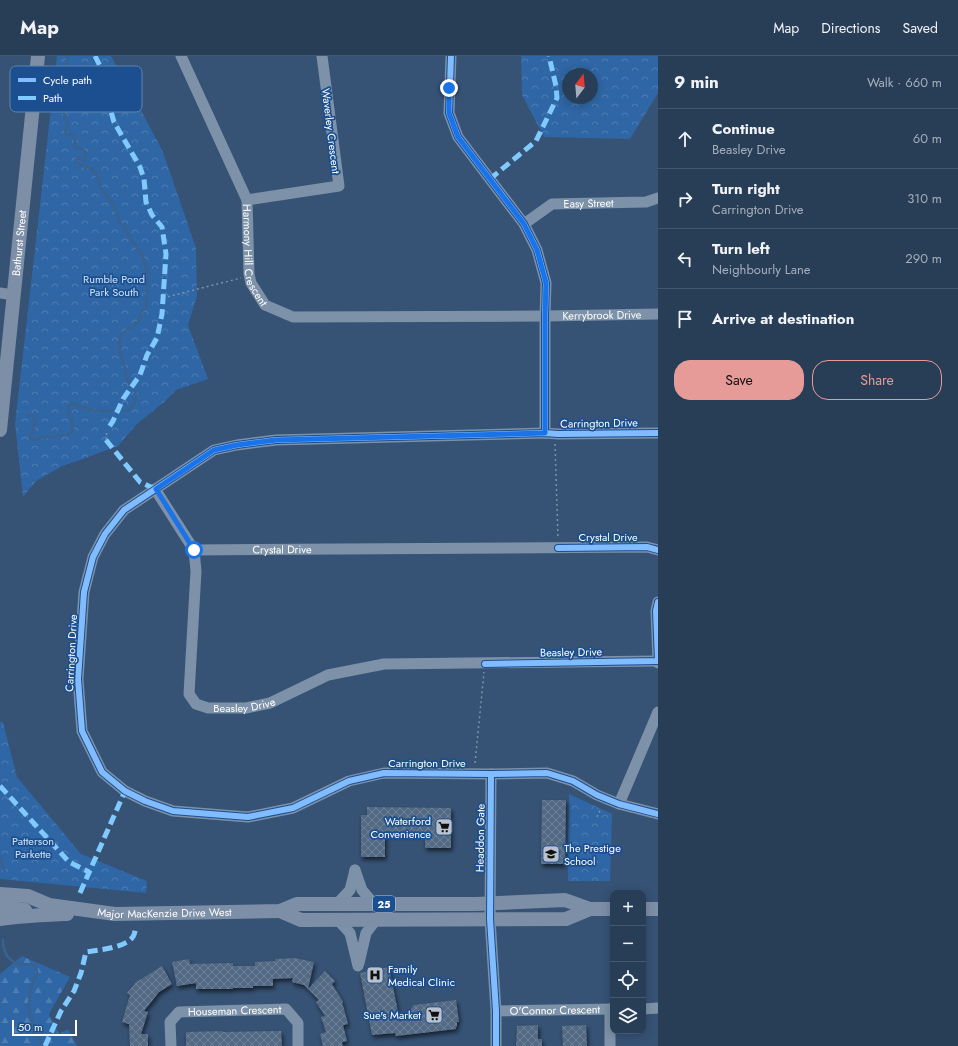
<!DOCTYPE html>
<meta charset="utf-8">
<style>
:root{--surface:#283e57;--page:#344961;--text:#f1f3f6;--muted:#a5aeba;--line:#44576d;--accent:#e69b98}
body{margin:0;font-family:Jost,sans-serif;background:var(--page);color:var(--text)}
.controls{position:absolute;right:12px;bottom:12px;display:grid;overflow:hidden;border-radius:8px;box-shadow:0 2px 10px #0003}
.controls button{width:36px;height:36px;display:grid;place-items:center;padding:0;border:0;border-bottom:1px solid var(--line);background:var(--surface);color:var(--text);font:20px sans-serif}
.compass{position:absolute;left:562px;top:12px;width:36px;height:36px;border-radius:50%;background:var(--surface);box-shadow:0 2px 10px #0003;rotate:16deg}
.scale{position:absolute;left:12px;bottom:10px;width:65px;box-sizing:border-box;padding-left:4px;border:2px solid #fff;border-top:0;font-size:11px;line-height:14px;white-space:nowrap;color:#fff;-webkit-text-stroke:3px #1b4f8f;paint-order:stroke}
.stop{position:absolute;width:12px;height:12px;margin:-9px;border:3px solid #1a73e8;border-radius:50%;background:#fff}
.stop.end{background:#1a73e8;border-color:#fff;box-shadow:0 1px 4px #0008}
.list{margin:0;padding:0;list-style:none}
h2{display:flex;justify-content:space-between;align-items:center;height:52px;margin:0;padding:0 16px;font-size:17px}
h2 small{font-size:13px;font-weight:400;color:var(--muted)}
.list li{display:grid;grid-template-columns:26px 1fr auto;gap:12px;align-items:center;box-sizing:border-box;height:60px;padding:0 16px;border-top:1px solid var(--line)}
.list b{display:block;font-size:15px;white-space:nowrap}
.list p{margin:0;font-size:13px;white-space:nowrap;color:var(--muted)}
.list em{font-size:13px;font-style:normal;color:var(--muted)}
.actions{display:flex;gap:8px;padding:12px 16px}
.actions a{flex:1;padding:9px 0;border:1px solid var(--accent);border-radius:16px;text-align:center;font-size:14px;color:var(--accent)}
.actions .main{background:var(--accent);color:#111}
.icon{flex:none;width:22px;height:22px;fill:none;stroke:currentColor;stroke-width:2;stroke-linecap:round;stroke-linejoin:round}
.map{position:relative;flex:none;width:658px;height:990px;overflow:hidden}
header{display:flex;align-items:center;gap:24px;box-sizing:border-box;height:56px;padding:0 20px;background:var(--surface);border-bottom:1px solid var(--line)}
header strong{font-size:19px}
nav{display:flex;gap:22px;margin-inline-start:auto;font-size:14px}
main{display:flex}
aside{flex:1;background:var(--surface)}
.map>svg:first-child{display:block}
.forest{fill:url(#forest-firs)}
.park{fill:url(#park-crowns);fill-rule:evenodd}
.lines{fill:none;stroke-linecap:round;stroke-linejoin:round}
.stream{stroke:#3b618d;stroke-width:2.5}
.building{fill:url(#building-cross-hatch);filter:url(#shadow)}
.path{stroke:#7d92a8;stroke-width:1.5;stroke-dasharray:2 3;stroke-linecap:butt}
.minor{stroke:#7d92a8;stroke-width:11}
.major{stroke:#7d8ea7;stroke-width:14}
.quiet{stroke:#80caff;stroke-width:5;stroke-dasharray:10 5;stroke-linecap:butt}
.cycleway-casing{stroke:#1b4f8f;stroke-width:8}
.cycleway{stroke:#80bcff;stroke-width:6}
.route{stroke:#1a73e8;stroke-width:5}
.labels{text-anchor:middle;stroke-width:3.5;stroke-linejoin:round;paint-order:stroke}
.shield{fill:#1b4f8f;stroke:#bbcadd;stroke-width:1}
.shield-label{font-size:10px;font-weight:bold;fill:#fff}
.street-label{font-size:11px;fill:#fff;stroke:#1b4f8f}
.park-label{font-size:11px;fill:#cfe3fa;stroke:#1b4f8f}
.poi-label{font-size:11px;fill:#fff;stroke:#1b4f8f;text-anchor:end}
.key{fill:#1b4f8f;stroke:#5f84b1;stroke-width:1}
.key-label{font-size:11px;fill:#fff}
</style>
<header>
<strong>Map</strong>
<nav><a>Map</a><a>Directions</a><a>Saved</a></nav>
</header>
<main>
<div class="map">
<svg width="658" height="990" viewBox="0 0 658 990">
<defs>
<pattern id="forest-firs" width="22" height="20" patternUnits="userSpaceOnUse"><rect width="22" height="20" fill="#2f66a5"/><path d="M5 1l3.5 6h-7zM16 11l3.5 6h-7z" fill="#4e7db2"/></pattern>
<pattern id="park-crowns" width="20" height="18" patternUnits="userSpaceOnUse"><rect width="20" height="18" fill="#2f66a5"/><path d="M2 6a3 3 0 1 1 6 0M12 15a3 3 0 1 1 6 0" fill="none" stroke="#4e7db2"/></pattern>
<pattern id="building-cross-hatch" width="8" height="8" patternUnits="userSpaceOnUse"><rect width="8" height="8" fill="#526984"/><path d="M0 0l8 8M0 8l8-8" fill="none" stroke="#6c8096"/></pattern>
<filter id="shadow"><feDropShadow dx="1.5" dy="3" stdDeviation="2" flood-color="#0009"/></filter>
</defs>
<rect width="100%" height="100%" fill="#365274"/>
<polygon class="forest" points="22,900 70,921 49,958 59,978 68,973 77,990 0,990 0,918"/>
<g class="park">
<polygon points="57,0 111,0 117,11 133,39 163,96 196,192 197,240 188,269 208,323 176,334 164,346 137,368 118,390 83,403 62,410 36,425 23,441 15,368"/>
<path d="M521,0H658V37L630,83L544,81L522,39ZM568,18H592V42H568Z"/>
<polygon points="0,666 3,666 17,721 81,798 147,825 146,837 0,823"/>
<polygon points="569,738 612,758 610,825 568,825"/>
</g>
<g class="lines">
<g class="stream">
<path d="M68,0L63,28V54L68,69L66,73L65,78L74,79L75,83V91L83,94L86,98L85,104L77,102L76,106L80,109L92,113L97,120L103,136L111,145L115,152L120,167C124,169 125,171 126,175L142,199L148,217L146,252L141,256L139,264L136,268L124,276L120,280L119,289L126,320L130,329"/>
<path d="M123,355L130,353C134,347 138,341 135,335"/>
<polyline points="28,359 30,358 33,360 36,365 30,382 33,384 46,381 67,379 72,376 73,369 68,353 69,349 74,348 93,355 113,355"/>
<polyline points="0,802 4,813"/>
<path d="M3,884C3,895 7,905 20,908C26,909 30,907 36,910L37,916L31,932L29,945V956L32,964L34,979L47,990"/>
</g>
</g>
<g class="building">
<polygon points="542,744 566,744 565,808 541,808"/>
<polygon points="367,751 451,752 451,792 425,792 425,778 385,778 385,801 361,801 361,759 367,759"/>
<polygon points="295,902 314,906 308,933 325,915 335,925 332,928 343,946 342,946 348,968 343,969 347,985 342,986 343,990 323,990 320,978 326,976 321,961 325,960 316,946 319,944 304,929 292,926 293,922 273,923 273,930 253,930 253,932 233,932 233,933 196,933 196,927 177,930 172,906 189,903 190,908 233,907 233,910 255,910 255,906 275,905 275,903"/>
<polygon points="162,910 172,928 159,936 144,955 148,956 141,978 148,978 148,990 130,990 129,968 122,966 130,939 127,937 138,924 138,925"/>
<polygon points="389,911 400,966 414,949 456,944 459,966 457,966 457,971 456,971 456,973 396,980 395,977 372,979 360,917"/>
<polygon points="538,969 538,983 542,983 542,990 516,990 517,970"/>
<polygon points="586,969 587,990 563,990 562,970"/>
<polygon points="223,975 223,976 281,975 282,990 186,990 186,976"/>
</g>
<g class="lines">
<g class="path">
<polyline points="163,242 241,222"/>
<polyline points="106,384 107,374"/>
<polyline points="555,388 558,482"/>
<polyline points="475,707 484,616"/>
<polyline points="597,761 601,752"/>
</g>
<g class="minor">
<path id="s1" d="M181,0L247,144L249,218L251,227L265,249L293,261L545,260L658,258"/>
<polyline points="451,0 449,57 458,81 524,168 537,194 546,227 545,260 545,377"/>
<polyline points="247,144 339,130 322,0"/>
<path id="s2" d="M524,168L552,148L646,146L658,142"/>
<polyline points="0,237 14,239"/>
<polyline points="658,377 558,378 545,377 276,384 237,389 214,394 124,454 105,478 93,501 84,536 78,623 82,675 102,716 125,735 145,745 173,755 248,761 293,752 349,725 384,717 491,718 547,717 573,725 597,739 619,748 658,758"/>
<path id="s3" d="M155,433L194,494L196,515L189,638L196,648L208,652H246L270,647L328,619L384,608L658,605"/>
<path id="s4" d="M194,494L647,491L658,494"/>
<polyline points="658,546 656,555 658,607"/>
<polyline points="491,718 490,863 496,955 496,990"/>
<polyline points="619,748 658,656"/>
<polyline points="355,814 362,834 374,848"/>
<polyline points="337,848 350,834 355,814"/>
<polyline points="338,864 350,877 358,910"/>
<polyline points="359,907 366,877 376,864"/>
<polyline points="610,953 610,990"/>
<polyline points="643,953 658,952"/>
<path id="s5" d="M496,955L613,953"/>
<path id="s6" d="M171,990L170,966L179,956L286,953L298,967V990"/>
</g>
<g class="major">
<path id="s7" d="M0,374L38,0"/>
<path id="s8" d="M0,838L28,840L49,849L115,858L280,855L297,848H476L565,844L590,853H613"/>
<polyline points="0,851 25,854"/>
<polyline points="643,853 658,853"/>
<polyline points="280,855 301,864 566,863 590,853"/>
<path d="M0,863C22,860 45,859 67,858"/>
</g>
<g class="quiet">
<polyline points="95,0 107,24 107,42 114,66 140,111 144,123 146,146 152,159 162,171 166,198 162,258 157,282 147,299 140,319 123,343 113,365 107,374"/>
<polyline points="490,123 536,85 557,42 556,30 549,0"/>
<polyline points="106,384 140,426 155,433"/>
<polyline points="0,730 69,806 89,816"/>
<polyline points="80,837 125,735"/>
<path d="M45,990L61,955L74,935L81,917L86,896C99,894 123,892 132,882C135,879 135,874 136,870"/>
</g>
<g class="cycleway-casing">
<g id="cycleway">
<polyline points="451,0 449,57 458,81 524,168 537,194 546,227 545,260 545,377"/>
<polyline points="658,377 558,378 545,377 276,384 237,389 214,394 124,454 105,478 93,501 84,536 78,623 82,675 102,716 125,735 145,745 173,755 248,761 293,752 349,725 384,717 491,718 547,717 573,725 597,739 619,748 658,758"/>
<polyline points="558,492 647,491 658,494"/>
<polyline points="485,608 658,605 656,555 658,546"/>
<polyline points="491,718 490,863 496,955 496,990"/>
</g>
</g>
<use href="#cycleway" class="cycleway"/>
</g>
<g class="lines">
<polyline class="route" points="194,494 156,433 214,394 237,389 276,384 545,377 545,260 546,227 537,194 524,168 458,81 449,57 449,32"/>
</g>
<defs>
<g id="supermarket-square" transform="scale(0.9)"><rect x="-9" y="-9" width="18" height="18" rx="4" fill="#b9c2ce" stroke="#1b4f8f"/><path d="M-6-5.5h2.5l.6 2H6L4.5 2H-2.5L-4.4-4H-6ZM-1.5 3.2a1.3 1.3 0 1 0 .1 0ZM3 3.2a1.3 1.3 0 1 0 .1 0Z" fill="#111"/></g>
<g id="school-square" transform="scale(0.9)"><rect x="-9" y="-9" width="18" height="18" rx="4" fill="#b9c2ce" stroke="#1b4f8f"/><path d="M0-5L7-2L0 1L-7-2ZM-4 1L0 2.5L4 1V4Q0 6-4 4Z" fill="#111"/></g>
<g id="hospital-square" transform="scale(0.9)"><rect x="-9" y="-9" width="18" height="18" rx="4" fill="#b9c2ce" stroke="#1b4f8f"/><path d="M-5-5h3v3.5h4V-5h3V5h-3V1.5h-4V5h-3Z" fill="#111"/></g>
</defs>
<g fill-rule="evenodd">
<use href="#supermarket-square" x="444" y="771"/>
<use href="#school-square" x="551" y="798"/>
<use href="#hospital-square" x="375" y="919"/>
<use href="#supermarket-square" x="434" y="959"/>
</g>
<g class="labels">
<rect class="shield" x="373" y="840" width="22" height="16" rx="3"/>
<g class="shield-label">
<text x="384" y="852">25</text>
</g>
<g class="street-label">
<text transform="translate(331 75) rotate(83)" y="4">Waverley Crescent</text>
<text dy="4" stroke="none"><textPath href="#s2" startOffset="71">Easy Street</textPath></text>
<text dy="4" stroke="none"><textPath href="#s7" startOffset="188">Bathurst Street</textPath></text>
<text dy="4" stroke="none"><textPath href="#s1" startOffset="215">Harmony Hill Crescent</textPath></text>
<text dy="4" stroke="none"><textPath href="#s1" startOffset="607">Kerrybrook Drive</textPath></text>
<text transform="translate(599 367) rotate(-1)" y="4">Carrington Drive</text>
<text x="608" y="485">Crystal Drive</text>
<text dy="4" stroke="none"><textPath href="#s4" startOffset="88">Crystal Drive</textPath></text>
<text transform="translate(571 596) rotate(-1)" y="4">Beasley Drive</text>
<text transform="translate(71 597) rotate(-87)" y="4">Carrington Drive</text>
<text dy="4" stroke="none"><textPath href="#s3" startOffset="278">Beasley Drive</textPath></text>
<text x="427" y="711">Carrington Drive</text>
<text transform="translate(480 782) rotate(-89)" y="4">Headdon Gate</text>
<text dy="4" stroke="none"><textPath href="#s8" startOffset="167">Major MacKenzie Drive West</textPath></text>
<text dy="4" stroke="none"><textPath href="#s5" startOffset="59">O'Connor Crescent</textPath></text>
<text dy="4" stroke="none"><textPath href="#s6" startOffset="93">Houseman Crescent</textPath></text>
</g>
<g class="park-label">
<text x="114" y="227">Rumble Pond<tspan x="114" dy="13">Park South</tspan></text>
<text x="33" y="789">Patterson<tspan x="33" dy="13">Parkette</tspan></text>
</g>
<g class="poi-label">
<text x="431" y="769">Waterford<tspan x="431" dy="13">Convenience</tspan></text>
<text x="564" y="796" text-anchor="start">The Prestige<tspan x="564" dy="13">School</tspan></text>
<text x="388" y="917" text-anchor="start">Family<tspan x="388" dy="13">Medical Clinic</tspan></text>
<text x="421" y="963">Sue's Market</text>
</g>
</g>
<rect x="10" y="10" width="132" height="46" rx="6" class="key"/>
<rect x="18" y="22" width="18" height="4" fill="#80bcff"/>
<rect x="18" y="40" width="18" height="4" fill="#80caff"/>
<g class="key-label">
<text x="43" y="28">Cycle path</text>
<text x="43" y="46">Path</text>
</g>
</svg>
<div class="controls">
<button>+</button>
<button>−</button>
<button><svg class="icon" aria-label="locate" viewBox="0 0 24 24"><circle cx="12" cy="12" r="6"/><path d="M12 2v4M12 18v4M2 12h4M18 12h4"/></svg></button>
<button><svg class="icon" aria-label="layers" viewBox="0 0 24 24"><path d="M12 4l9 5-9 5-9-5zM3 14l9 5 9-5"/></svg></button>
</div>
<svg class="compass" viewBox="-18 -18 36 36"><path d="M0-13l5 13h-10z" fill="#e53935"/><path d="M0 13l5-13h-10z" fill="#a5aeba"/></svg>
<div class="scale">50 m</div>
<div class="stop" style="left:194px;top:494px"></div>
<div class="stop end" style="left:449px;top:32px"></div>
</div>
<aside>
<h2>9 min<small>Walk · 660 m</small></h2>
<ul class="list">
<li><svg class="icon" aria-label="ahead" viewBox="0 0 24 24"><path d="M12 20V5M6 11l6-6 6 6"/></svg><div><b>Continue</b><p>Beasley Drive</p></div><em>60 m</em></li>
<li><svg class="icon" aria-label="right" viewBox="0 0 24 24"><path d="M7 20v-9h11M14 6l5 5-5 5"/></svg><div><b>Turn right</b><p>Carrington Drive</p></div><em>310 m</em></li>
<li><svg class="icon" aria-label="left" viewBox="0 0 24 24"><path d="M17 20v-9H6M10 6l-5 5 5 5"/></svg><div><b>Turn left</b><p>Neighbourly Lane</p></div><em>290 m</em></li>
<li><svg class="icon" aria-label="arrive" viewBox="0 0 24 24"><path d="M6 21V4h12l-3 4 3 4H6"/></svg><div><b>Arrive at destination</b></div></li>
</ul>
<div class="actions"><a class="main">Save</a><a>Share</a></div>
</aside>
</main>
